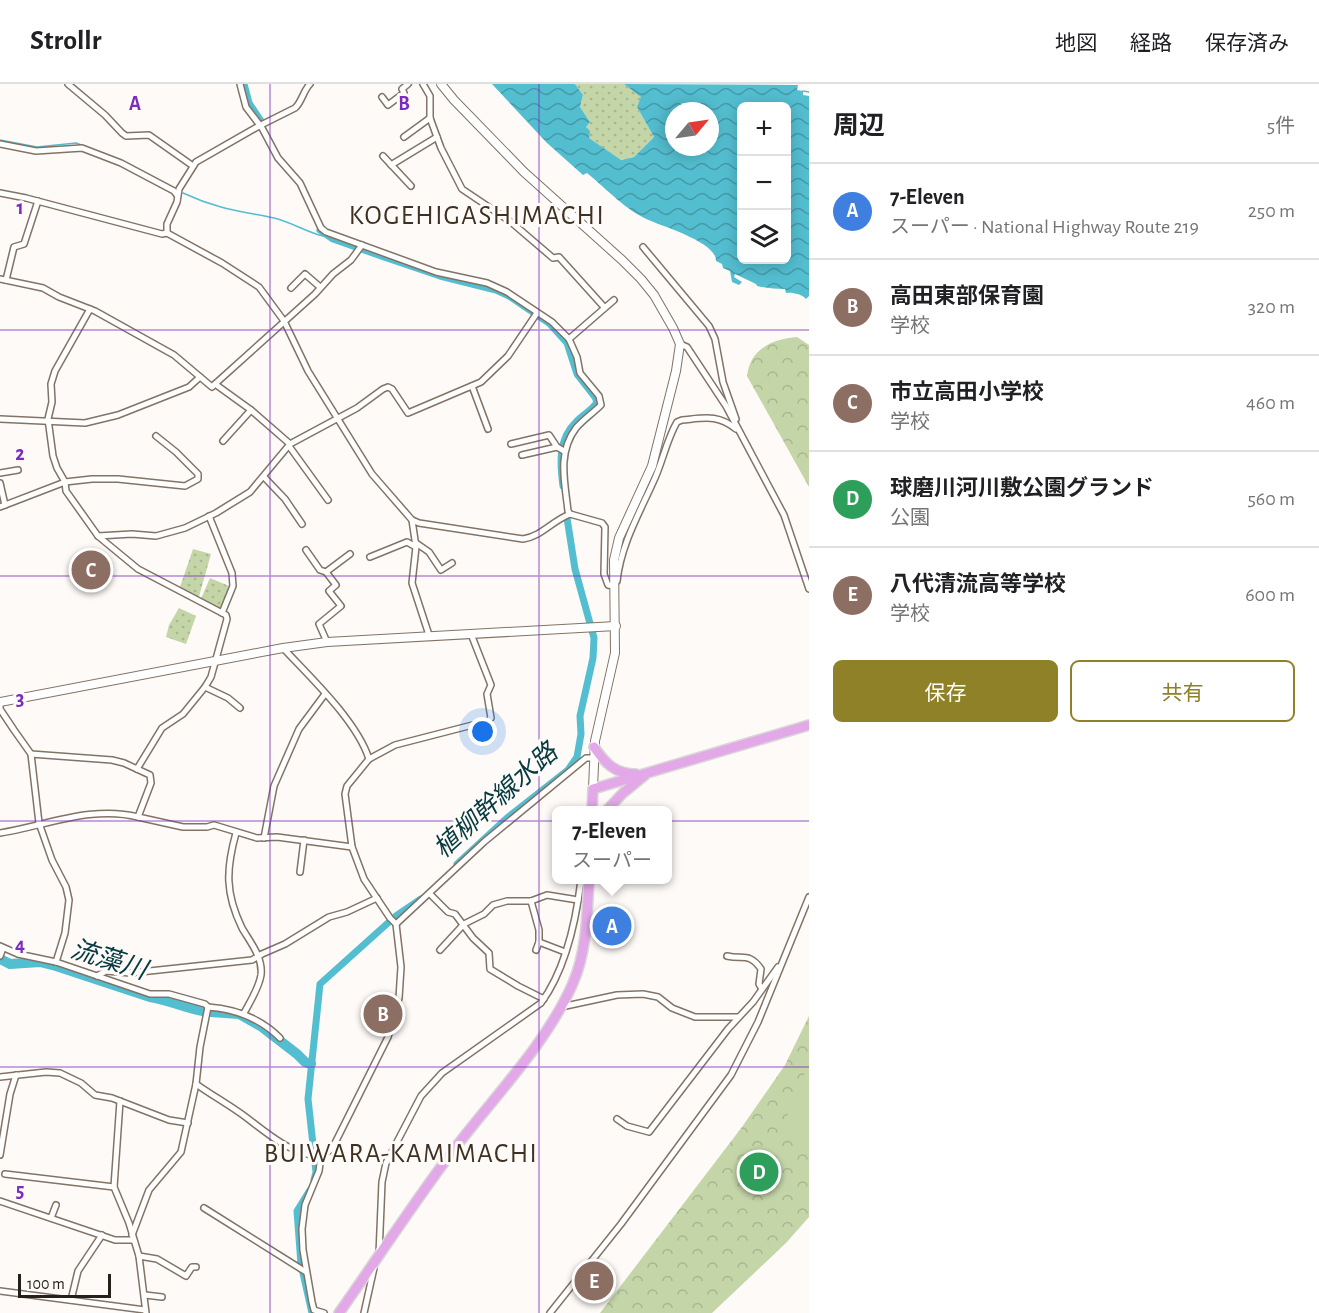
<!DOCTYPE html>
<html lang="ja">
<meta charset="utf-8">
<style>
:root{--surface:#fff;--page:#f2f2f2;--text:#202124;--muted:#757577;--line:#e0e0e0;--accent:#8f8128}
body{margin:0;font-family:"Alegreya Sans","Noto Sans JP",sans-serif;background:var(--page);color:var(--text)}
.controls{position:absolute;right:18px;top:18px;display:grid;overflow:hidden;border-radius:9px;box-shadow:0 3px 15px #0003}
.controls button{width:54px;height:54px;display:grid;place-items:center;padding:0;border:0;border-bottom:2px solid var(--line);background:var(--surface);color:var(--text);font:30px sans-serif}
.compass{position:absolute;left:665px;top:18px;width:54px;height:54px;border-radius:50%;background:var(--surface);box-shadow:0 3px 15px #0003;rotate:61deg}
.scale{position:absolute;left:18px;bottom:15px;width:93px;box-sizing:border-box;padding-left:6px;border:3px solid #26201a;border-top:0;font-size:16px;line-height:21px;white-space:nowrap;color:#26201a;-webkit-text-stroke:4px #fdfaf7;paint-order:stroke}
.you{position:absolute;left:483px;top:648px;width:21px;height:21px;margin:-15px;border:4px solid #fff;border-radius:50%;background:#1a73e8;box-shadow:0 0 0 9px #1a73e833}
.badge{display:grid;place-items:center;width:39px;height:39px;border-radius:50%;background:var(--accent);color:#fff;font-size:20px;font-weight:700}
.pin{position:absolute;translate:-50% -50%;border:3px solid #fff;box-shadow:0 2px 6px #0006}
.popup{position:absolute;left:552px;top:722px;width:120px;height:78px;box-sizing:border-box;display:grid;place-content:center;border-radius:9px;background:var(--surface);filter:drop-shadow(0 2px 4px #0005);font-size:20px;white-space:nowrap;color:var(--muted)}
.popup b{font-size:22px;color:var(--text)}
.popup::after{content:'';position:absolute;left:50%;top:100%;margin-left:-12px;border:12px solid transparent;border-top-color:var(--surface)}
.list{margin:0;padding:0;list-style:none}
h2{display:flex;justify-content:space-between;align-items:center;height:78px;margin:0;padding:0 24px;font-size:26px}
h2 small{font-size:20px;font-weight:400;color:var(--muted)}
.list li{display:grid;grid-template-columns:39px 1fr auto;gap:18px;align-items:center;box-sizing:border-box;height:96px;padding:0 24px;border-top:2px solid var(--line)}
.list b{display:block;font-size:22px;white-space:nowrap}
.list p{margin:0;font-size:20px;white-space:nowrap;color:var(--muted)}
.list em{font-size:20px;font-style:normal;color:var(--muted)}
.actions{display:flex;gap:12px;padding:18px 24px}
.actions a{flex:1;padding:14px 0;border:2px solid var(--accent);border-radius:9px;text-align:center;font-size:21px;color:var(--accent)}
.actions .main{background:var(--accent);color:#fff}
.icon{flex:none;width:33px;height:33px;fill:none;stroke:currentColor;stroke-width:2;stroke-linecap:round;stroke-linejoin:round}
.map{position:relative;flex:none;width:809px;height:1229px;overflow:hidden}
header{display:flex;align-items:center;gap:36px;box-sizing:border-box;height:84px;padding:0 30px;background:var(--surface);border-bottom:2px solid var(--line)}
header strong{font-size:28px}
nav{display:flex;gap:33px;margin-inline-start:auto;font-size:21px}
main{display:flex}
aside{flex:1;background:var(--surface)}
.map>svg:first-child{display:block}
.grass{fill:url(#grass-dots)}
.park{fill:url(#park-crowns)}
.garden{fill:#c4d5a8}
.water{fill:url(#water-waves);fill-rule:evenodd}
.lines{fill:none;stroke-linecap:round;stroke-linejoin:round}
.stream{stroke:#53bed0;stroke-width:1.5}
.canal{stroke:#53bed0;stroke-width:7}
.river{stroke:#53bed0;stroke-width:10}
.street-casing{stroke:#827365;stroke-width:8}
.secondary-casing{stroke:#827365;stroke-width:10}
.highway-casing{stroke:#d8d7d6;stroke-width:12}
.street{stroke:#fff;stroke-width:5}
.secondary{stroke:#fff;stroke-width:8}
.highway{stroke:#e3a8e8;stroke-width:9}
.grid{fill:none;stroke:#7b2cbf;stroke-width:1.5;stroke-opacity:0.55}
.labels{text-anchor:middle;stroke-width:6;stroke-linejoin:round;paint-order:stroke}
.water-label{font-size:26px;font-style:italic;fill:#073b42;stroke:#fdfaf7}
.quarter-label{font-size:27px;letter-spacing:1.5px;fill:#3e3124;stroke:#fdfaf7}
.grid-label{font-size:20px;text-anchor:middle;font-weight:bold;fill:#7b2cbf;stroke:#fdfaf7;stroke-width:6;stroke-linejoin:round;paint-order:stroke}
</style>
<header>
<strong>Strollr</strong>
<nav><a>地図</a><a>経路</a><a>保存済み</a></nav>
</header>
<main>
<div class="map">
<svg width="809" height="1229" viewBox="0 0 809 1229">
<defs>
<pattern id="grass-dots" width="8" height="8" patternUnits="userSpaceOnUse" patternTransform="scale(1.5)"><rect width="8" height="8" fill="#c4d5a8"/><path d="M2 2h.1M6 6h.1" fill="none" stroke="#a8b790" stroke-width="1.8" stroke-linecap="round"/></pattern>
<pattern id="park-crowns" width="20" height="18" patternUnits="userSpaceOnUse" patternTransform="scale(1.5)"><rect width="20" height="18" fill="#c4d5a8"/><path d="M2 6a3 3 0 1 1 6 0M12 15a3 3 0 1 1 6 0" fill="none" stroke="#a8b790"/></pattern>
<pattern id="water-waves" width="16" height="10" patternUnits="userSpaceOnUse" patternTransform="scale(1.5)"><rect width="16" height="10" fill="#53bed0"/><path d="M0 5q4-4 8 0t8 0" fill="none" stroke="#459aa8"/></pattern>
</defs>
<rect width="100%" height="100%" fill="#fdfaf7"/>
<g class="grass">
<polygon points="575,0 624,0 642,13 637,23 654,53 634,73 620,76 589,54 586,43 590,38 580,23 583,11"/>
<polygon points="193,465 211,470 198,516 179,506"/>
<polygon points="210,494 229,502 221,527 200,517"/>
<polygon points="179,524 196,532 186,560 166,553 169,541"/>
</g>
<g class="park">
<path d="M797,253L809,261V403L747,292C750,265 772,255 797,253Z"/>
<polygon points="809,932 809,1133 786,1159 712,1229 600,1229 742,1043 785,981"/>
</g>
<path class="garden" d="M809,981V1071C767,1053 795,1009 809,981Z"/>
<path class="water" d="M492,0H575L583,11L580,23L590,38L586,43L590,47L589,54L621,76L634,73L654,53L637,23L641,13L624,0L798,1L797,6L803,7V11L809,12V212L806,215C802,210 792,208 786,209L785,205C775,205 766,204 757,202L756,200L735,190L734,193L742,198L739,201L732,198L730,187L723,184L722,180L716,177C717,159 665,143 651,137C626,127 608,106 587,89L583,91L547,59ZM742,22H786V176H742ZM674,27H710V63H674Z"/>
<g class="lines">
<g class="stream">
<polyline points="803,7 809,8"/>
<polyline points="0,56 37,63 76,59 84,62"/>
<polyline points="111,72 136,84"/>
<path d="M183,109C217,125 240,127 274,134C291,138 306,148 323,152L326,151"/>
</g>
<g class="canal">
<polyline points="244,0 249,19 261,37"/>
<path d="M320,146L333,155L384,173L440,192L496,206L509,212L549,239L567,259L577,290L595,313L597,318C592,327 583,330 576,338C558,355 560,380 563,402"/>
<polyline points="457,780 507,734 568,686 577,673 581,650 580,632 593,574 594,554 575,485 567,434"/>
<polyline points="396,832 421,815"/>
<polyline points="314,1096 316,1088 308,1015 320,900 389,838"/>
<polyline points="301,1180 297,1127 310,1106"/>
<polyline points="303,1189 312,1229"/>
</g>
<g class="river">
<path d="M0,875L10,880L40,878L56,882L150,913C169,916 185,924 203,927"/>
<polyline points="211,928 239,930 262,943 297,970 305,978 311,980"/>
</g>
<g class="street-casing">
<g id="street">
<polyline points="68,0 105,31 122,49 126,52 149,51 193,82"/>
<path d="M240,0L246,23L262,44L278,74L300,99L321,144L326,148L436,188L487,199L507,208L552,238L569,255L577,273L580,289L599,312L601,321C593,329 583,336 576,344C557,369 565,399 568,427L570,430L602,439L605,443L604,490L608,501L613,502"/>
<polyline points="423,0 430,12 430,34 441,64 462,105 511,138 553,174 559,173 604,223"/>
<polyline points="382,13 388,21 404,9 402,5 408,0"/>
<polyline points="404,53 430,34"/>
<polyline points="0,60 36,67 82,64 121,79 174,107 177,111"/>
<polyline points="383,72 411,102"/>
<polyline points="391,81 437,53"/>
<path d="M0,109L26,114L162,150L167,149L222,179L259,203L284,237L308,287L372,390L412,436L419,439L523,455C542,452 552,437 570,430"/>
<path d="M167,149V140L177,118L179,105L196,78L259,42L295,24C302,18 303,7 310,0"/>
<polyline points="643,163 709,242 715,255 723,298 736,335"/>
<polyline points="0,195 43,204 59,213 95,227 174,271 212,303 215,300 251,326 290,360"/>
<polyline points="6,196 14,163 24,160 38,117"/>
<polyline points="291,204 305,190 320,203"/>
<polyline points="90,225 55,287 51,300 52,318 48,335 53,372 57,384 65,398 66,407 98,452 138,485 226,531 227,535 211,593 205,603 183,630 162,644 137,685"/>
<polyline points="569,255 614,216"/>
<polyline points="680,260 687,263 726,322 784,431 809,505"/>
<polyline points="215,300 315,210 333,190 351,176 362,161"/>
<polyline points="472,302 488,345"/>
<polyline points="0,335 85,339 118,331 189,303 200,293"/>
<polyline points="223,357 251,326"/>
<polyline points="511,360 549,351 557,363 564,367"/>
<polyline points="289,362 328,416"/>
<polyline points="522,371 557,363"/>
<polyline points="0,389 18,386"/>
<polyline points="264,393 285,415 302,440"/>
<polyline points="0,399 5,421"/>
<polyline points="0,423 65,398 92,395 118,395 185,402 198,395 198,390 176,368 156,352"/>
<polyline points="209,432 232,489 233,502 222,529"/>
<polyline points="412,436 416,463 412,499 429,551"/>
<polyline points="98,452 132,450 156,452 185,444 216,429 250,408 290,360 357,324 383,305 388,303 392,305 408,329 481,298 508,272 537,229"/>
<polyline points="416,459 429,468 441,486 452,479"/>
<polyline points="306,466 320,486 326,488"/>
<polyline points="370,473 407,458 416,463"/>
<path d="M617,497C621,460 640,428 655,394C663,376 667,355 677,338L682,336C704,334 718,330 736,345"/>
<polyline points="327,558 319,540 341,522 329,507 336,501 326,488 350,470"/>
<path d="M283,564C310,593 357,637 369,675"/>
<polyline points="205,603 228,614 240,624"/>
<polyline points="0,620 0,625 14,646 31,670 39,739 52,776 66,803 69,816 65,849 56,878"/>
<polyline points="31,670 112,676 124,679 150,691 151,699 138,733 183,743 207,743 214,741 257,754 277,753 352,763"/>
<path d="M0,749C45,742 92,721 138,733"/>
<path d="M236,749C226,785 225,809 242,844C250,858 263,873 261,891C259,904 250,918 244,929"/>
<polyline points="264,754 274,702 299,645 325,610"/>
<polyline points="300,788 304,756"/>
<polyline points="430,810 448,828 455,830 473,854 489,869 490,885 518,902 544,915"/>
<polyline points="531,817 539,846 539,858"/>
<polyline points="396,840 484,758 586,674 593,674"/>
<polyline points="0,862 18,870 56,878 150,910 169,910 205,920 208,923 200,963 196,1000 181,1068 149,1106 132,1151"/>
<polyline points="440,866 464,840 484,830 493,821 507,817 531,817 547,811 578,816"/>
<polyline points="536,866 539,858 565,868"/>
<polyline points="0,872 3,864"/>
<path d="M727,872C743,876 749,868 761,885L759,900L762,905"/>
<polyline points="97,892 106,887 131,889 252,876 262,870 285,860 329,833 347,828 377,814"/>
<path d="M208,923C236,925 260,934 280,954"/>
<polyline points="561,923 617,911 643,910 658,913 672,924 695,933 738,933"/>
<polyline points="0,993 46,988 60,989 81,999 95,1011 112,1014 169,1036 188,1039"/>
<path d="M196,1000C213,1012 231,1022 247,1034C268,1050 293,1072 321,1072L332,1065L388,953L399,914L401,883L396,840L390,834L364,795L352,763L345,710L347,702L369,675L395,661L488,637L491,634L487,610L491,601L471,550"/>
<polyline points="120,1017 114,1103 129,1139 139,1172 146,1229"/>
<polyline points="617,1035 627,1042 649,1048 728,945 753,918 778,883"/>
<polyline points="0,1071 10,1010 16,991"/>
<polyline points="321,1072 319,1087 305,1121 302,1145 303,1166 312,1218 314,1226 324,1229"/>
<polyline points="5,1090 114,1103"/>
<polyline points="0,1117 115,1156 133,1156"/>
<polyline points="204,1124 306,1188"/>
<polyline points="51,1134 56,1121"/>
<path d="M379,1170L382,1098L386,1079L421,1012L442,989L541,919C566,885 576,837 581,796"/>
<polyline points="139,1172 157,1175 186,1192 192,1183 196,1183"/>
<polyline points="0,1207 145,1226"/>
<polyline points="145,1211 162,1213"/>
<polyline points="71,1216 78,1187 102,1151"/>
<polyline points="364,1229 374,1184"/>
<polyline points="550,1229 621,1140 731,991 758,938 809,813"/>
</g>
</g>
<g class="secondary-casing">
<g id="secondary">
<polyline points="441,0 454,16 524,88 622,176 641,195 654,211 673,244 680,260 676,287 652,382 619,454 614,476 615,569 595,657 593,705"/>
<polyline points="0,618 283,564 327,558 616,542"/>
</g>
</g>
<g class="highway-casing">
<g id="highway">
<path d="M594,663C605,679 615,690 636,690"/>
<polyline points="592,726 593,705 809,641"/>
<polyline points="607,726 623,709 645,691"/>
<path d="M339,1229C375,1178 409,1126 446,1076C487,1020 546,962 573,899C587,867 587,829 589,796"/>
</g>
</g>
<use href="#street" class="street"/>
<use href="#secondary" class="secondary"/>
<use href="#highway" class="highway"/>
</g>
<path class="grid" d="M270,0V1229M539,0V1229M0,246H809M0,492H809M0,737H809M0,983H809"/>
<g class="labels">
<g class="water-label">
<text transform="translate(495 716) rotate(-42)" y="9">植柳幹線水路</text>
<text transform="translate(109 875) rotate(17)" y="9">流藻川</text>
</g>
<g class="quarter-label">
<text x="477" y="140">KOGEHIGASHIMACHI</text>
<text x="401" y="1078">BUIWARA-KAMIMACHI</text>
</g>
</g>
<g class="grid-label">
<text x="135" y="26">A</text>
<text x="404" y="26">B</text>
<text x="20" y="130">1</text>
<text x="20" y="376">2</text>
<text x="20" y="621">3</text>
<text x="20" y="867">4</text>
<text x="20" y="1113">5</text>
</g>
</svg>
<div class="controls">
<button>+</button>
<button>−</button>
<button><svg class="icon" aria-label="layers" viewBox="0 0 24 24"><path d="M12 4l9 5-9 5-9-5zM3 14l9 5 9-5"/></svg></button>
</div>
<svg class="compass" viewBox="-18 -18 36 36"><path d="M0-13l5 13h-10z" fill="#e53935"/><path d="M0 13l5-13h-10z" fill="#757577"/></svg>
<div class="scale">100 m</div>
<div class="you"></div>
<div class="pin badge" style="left:612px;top:842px;background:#3f7fe0">A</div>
<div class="popup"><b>7-Eleven</b>スーパー</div>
<div class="pin badge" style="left:383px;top:930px;background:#8d6e63">B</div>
<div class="pin badge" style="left:91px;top:486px;background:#8d6e63">C</div>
<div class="pin badge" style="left:759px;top:1088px;background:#2e9e5b">D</div>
<div class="pin badge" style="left:594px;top:1197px;background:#8d6e63">E</div>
</div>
<aside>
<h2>周辺<small>5件</small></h2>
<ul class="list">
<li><span class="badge" style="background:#3f7fe0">A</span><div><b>7-Eleven</b><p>スーパー · National Highway Route 219</p></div><em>250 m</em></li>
<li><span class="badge" style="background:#8d6e63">B</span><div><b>高田東部保育園</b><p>学校</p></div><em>320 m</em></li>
<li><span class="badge" style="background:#8d6e63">C</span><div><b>市立高田小学校</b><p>学校</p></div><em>460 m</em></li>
<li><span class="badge" style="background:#2e9e5b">D</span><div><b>球磨川河川敷公園グランド</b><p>公園</p></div><em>560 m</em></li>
<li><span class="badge" style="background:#8d6e63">E</span><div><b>八代清流高等学校</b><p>学校</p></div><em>600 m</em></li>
</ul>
<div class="actions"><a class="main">保存</a><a>共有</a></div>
</aside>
</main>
